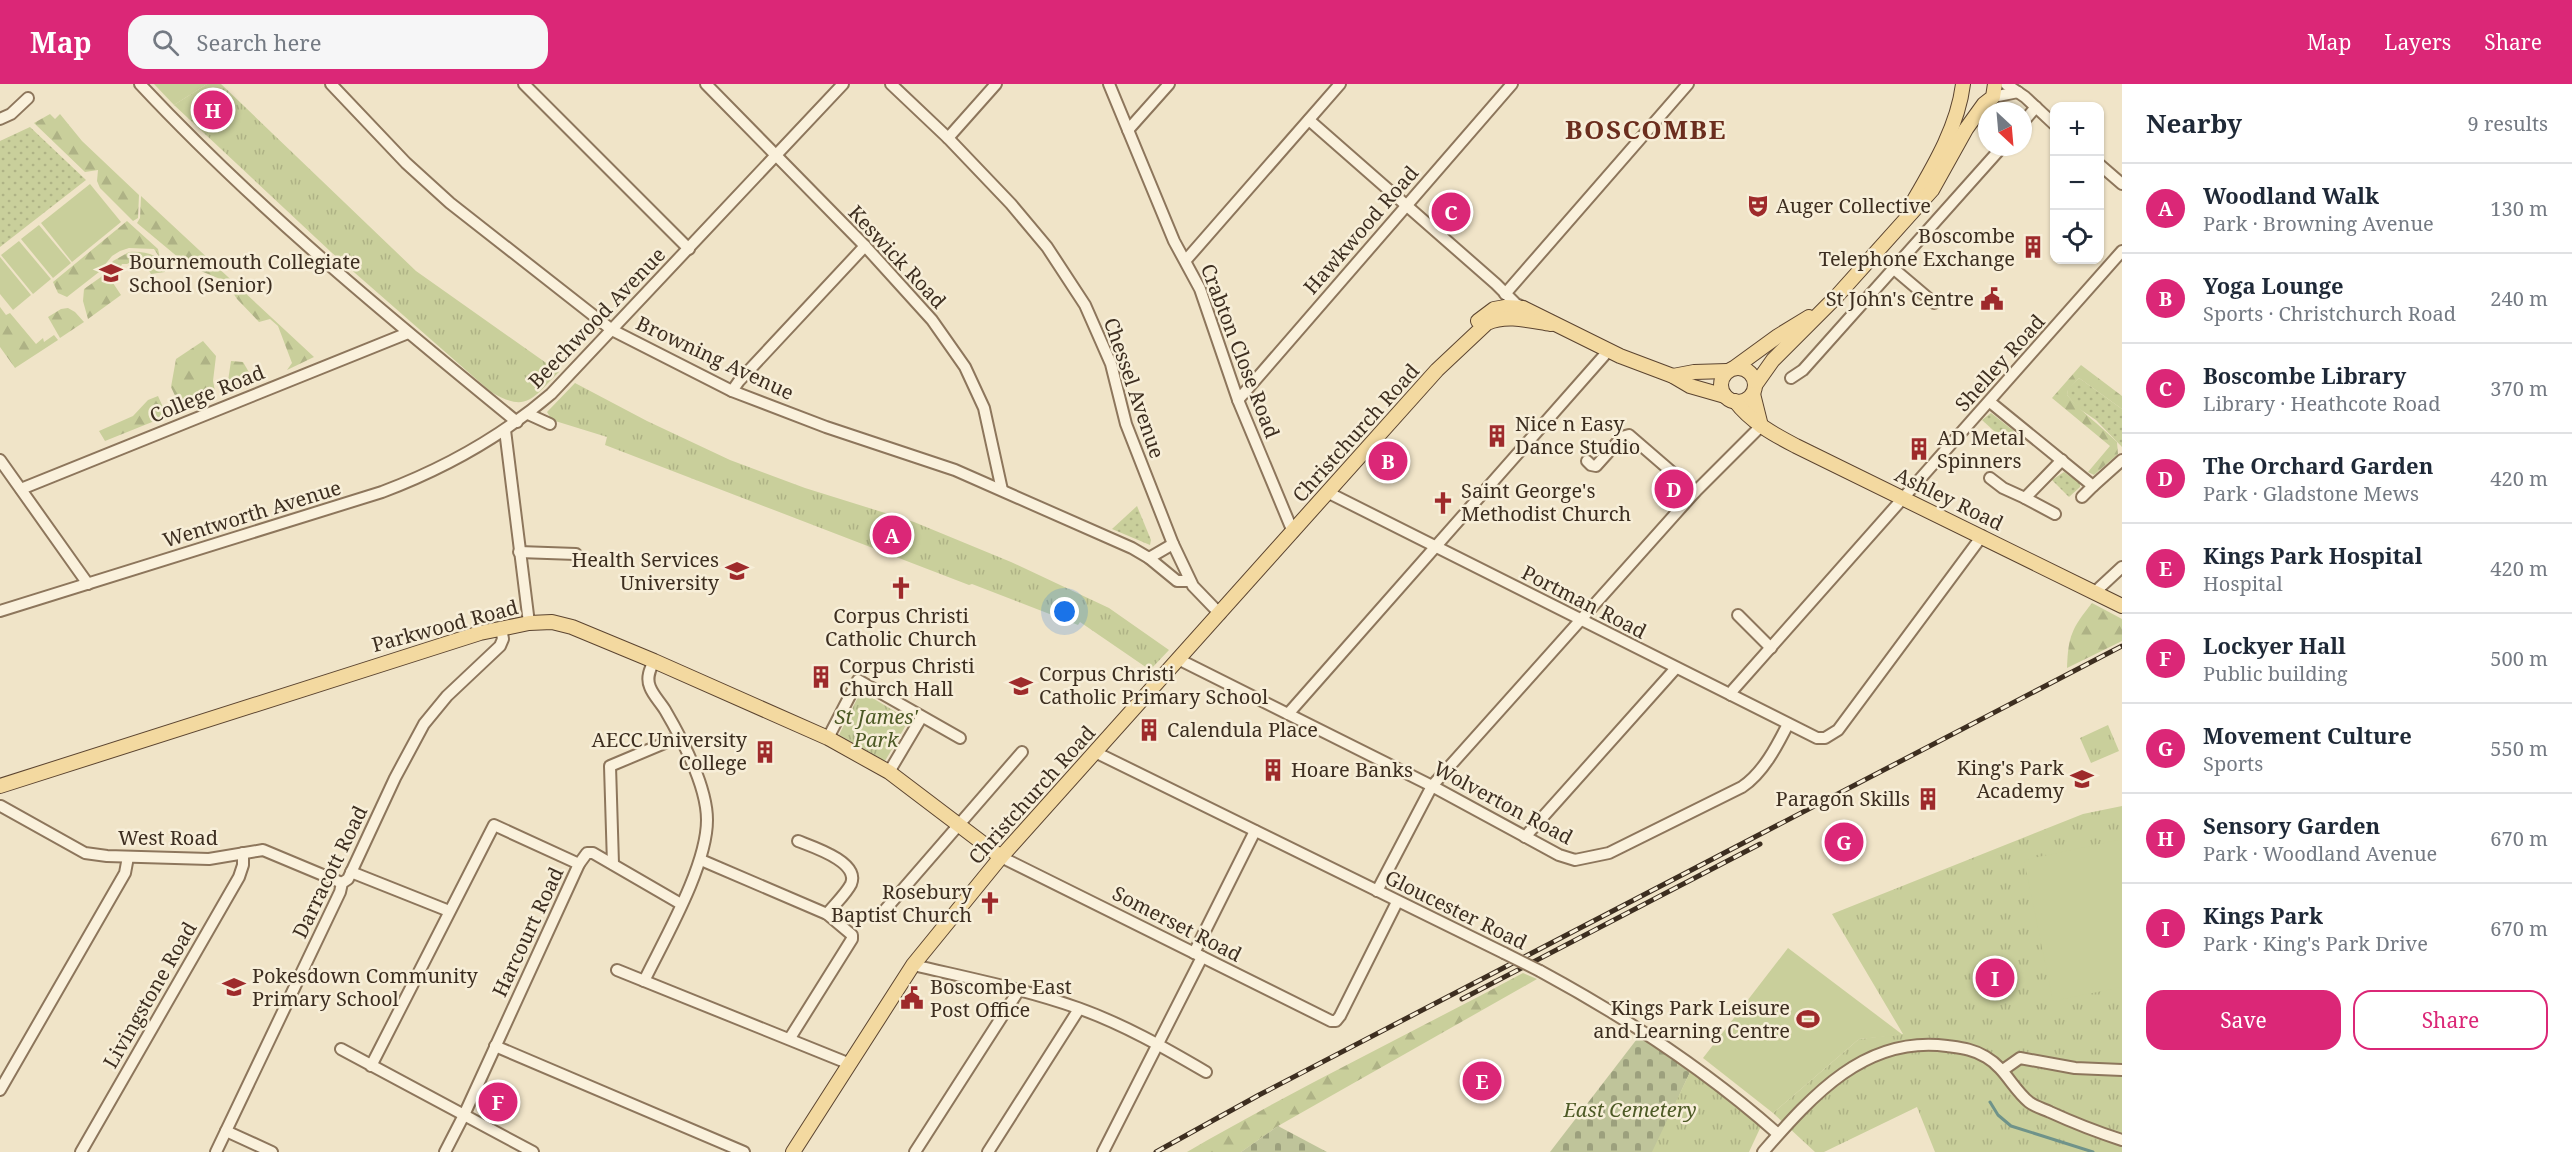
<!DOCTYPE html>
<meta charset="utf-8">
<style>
:root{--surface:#fff;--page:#f6f6f7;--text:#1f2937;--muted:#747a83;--line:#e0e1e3;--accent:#db2777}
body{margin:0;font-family:"Noto Serif",serif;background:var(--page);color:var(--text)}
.controls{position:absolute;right:18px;top:18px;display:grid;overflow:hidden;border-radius:12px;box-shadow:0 2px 4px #0004}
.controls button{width:54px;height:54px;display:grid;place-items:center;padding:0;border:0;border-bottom:2px solid var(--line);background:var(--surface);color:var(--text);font:30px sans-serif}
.compass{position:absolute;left:1978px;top:18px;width:54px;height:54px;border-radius:50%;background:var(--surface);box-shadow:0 2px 4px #0004;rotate:154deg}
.you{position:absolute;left:1065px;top:528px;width:21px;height:21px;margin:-15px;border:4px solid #fff;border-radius:50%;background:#1a73e8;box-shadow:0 0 0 9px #1a73e833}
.badge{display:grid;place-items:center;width:39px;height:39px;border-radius:50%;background:var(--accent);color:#fff;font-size:20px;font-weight:700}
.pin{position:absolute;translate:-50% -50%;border:3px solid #fff;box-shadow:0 2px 6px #0006}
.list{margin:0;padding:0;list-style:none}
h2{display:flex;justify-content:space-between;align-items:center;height:78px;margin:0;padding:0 24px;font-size:26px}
h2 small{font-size:20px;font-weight:400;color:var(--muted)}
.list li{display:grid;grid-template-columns:39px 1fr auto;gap:18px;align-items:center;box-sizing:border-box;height:90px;padding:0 24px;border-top:2px solid var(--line)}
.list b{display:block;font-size:22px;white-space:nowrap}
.list p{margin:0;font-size:20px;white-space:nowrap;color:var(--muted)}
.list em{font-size:20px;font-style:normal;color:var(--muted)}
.actions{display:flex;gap:12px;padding:18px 24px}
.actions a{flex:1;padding:14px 0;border:2px solid var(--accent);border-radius:18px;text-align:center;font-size:21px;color:var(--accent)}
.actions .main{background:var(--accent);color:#fff}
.icon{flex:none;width:33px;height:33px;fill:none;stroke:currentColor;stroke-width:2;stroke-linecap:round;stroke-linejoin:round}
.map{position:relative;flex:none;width:2122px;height:1068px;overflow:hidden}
header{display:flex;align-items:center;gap:36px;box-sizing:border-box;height:84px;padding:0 30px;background:var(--accent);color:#fff}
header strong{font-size:28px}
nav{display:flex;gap:33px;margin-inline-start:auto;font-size:21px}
.search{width:420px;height:54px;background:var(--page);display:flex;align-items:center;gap:15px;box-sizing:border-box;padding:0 21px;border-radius:18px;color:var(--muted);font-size:22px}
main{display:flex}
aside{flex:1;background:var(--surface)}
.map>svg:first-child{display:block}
.grass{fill:url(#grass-dots)}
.forest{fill:url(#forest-firs)}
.cemetery{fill:url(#cemetery-stones)}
.park{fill:url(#park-tufts)}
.pitch{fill:#c9cf9b}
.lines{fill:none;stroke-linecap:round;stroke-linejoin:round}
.stream{stroke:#6f938a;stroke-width:3}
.minor-casing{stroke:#8d765c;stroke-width:14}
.major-casing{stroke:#5b4430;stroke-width:16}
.minor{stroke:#faf1dc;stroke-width:10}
.major{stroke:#f3d9a0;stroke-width:14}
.rail-casing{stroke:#3d2e20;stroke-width:5}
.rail{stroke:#f7eed8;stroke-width:3;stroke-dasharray:9;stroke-linecap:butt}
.minor-bridge-casing{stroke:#8d765c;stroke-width:14;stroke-linecap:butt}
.minor-bridge{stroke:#faf1dc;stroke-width:10}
.labels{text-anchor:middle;stroke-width:5;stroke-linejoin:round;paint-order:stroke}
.poi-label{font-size:20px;fill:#3d2e20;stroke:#f7eed8;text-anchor:start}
.street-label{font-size:20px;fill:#3d2e20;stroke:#f7eed8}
.park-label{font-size:20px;font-style:italic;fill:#4d5a26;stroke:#f7eed8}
.district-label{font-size:26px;font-weight:bold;letter-spacing:1.5px;fill:#6b2e1e;stroke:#f7eed8}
</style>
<header>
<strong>Map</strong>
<div class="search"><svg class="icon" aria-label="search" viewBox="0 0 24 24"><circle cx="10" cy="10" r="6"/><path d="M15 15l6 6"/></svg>Search here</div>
<nav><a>Map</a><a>Layers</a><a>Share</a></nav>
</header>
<main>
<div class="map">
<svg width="2122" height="1068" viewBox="0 0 2122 1068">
<defs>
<pattern id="grass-dots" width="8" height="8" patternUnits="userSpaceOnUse" patternTransform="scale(1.5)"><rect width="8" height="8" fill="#c9cf9b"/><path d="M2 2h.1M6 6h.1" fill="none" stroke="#aeb285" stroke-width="1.8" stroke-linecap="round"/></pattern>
<pattern id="forest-firs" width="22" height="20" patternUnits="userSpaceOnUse" patternTransform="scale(1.5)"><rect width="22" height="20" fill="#c9cf9b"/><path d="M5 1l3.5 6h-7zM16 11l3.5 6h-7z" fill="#aeb285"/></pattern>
<pattern id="cemetery-stones" width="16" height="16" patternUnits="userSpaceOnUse" patternTransform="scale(1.5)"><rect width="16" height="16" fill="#bfc49a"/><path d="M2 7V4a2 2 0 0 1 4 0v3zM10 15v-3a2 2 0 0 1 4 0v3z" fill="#9ca07d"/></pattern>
<pattern id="park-tufts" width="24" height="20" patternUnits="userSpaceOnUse" patternTransform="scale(1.5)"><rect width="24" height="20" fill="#c9cf9b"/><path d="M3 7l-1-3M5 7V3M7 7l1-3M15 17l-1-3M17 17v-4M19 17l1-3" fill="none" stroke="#aeb285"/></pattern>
</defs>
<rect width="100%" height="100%" fill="#f0e4c8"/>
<g class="grass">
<polygon points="30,43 86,96 0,163 0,57"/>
<polygon points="2079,294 2122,325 2122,363 2096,336 2078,324 2067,311 2068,305"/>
<polygon points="1991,329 2014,347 2005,357 1982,336"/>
<polygon points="2064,388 2080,399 2080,403 2069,413 2052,396"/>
<polygon points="1137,422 1151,456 1150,461 1112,445"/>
</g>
<g class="forest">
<polygon points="50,30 55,35 60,30 82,57 139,111 138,134 133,137 100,104 97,97 98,86 85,88 34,39"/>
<polygon points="141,112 314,273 287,286 292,279 278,242 270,235 259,238 237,215 225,197 196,185 191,178 179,174 137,139 140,134"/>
<polygon points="127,137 158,165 160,174 154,165 129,164 120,167 112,172 99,188 67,213 58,209 53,198"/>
<path d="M129,168C144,167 164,170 165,188L151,190L140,173L127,180H122L119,186L109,193L121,211L88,235L83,217L84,205L101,193L113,177Z"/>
<polygon points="0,223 6,231 10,229 36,260 43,254 44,258 54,251 58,256 15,284 0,263"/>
<polygon points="68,224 75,228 84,238 60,254 48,233 61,225"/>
<polygon points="203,257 216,272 213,297 216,312 182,327 171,303 176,275"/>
<polygon points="231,277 243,278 254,297 230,308 228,297"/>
<path d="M2081,281L2122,312V325L2079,294L2068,306L2067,311C2082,329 2101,342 2117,358L2118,370L2094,391L2088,388L2110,362L2052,314Z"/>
<polygon points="158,312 167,332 105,357 99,347 133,332 148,316"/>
<path d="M2092,519L2122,535V557L2067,584C2068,552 2072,544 2092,519Z"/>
<path d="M1523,889L1537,895L1278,1042L1241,1068H1187C1297,1004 1411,949 1523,889Z"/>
</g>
<g class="cemetery">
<polygon points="1640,951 1691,986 1653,1068 1550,1068"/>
<polygon points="1278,1042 1327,1068 1241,1068"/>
</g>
<g class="park">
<path d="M207,0H221L416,187L559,288C533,313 528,330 491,308L331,168L174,21Z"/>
<polygon points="575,299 647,337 730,376 805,404 914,438 1011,478 1109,524 1169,566 1150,586 1080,538 1078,541 972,500 969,501 605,361 607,353 552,336 547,328"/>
<polygon points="861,607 909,636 885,677 839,651"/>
<polygon points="2108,641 2119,667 2091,679 2080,654"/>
<polygon points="2122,722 2122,1068 1935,1068 1917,1023 1824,1068 1815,1068 1773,1029 1859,955 1903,950 1832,830 2083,730"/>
<polygon points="1691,986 1762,1040 1749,1068 1652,1068"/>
</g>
<g class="pitch">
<polygon points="154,0 207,0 174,21"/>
<polygon points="90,100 121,138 72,178 41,139"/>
<polygon points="39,141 71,179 53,194 21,155"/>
<polygon points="19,157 51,195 33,210 1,171"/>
<polygon points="0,173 31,211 13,226 0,210"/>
<polygon points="2118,756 2122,776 2122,903 2053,917 2024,776"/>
<polygon points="1788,864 1903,951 1859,955 1773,1029 1703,974"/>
</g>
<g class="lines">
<polyline class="stream" points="1990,1018 1998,1031 2011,1042 2093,1068"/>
<g class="minor-casing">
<g id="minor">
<path d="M140,0C255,123 386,231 517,338"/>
<polyline points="331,0 406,79 450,119 612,246 732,307 826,343 955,386 1132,464 1149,474 1177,497 1190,497"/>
<polyline points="524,0 689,165"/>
<polyline points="706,0 865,162 932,236 965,283 984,324 1002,406"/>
<polyline points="891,0 948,54 1011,120 1047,163 1085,221 1111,280 1126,340 1173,460 1193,502 1220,530"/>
<polyline points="1109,0 1174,157 1200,205 1238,316 1293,448"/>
<polyline points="2006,0 2025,13 2054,40"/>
<polyline points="1993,13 2018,8"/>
<polyline points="0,35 11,30 28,14"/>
<polyline points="1309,36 1496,200 1516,220 1523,223"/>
<polyline points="2023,38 2036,23"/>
<polyline points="1128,46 1169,0"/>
<polyline points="948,54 996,0"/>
<polyline points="2100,81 2122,100"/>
<polyline points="1186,176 1340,0"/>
<polyline points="1894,185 1934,219"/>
<polyline points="1505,210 1688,0"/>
<polyline points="1791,294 1803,286 2002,63"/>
<polyline points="732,307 739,297 865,162"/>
<polyline points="1238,316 1512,0"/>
<polyline points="1990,318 2093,402 2122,376"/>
<polyline points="528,330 550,340"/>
<polyline points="505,346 529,539"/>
<polyline points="0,376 88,500"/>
<polyline points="1587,377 1591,381 1596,382 1622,353 1629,351 1695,408"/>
<polyline points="1990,394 2003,404 2025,414 2062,376"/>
<polyline points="21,405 408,249"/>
<polyline points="1329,409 1817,654 1825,654 1838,646 1982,452"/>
<polyline points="2082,413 2093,402"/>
<polyline points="2025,414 2055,430"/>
<polyline points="519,468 576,470"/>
<polyline points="1149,474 1173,460"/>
<polyline points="2095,508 2122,483"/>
<path d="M0,527L382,408C443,385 501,353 551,310L843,0"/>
<polyline points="1738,531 1771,564"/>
<path d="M1180,576L1432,702L1559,771L1575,776L1609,769L1742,703C1763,689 1777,662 1788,640"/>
<polyline points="1731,611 1733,606 2122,167"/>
<polyline points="1288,630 1609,266"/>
<polyline points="828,654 858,596 960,654"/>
<polyline points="1097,669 1504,869"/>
<polyline points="889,688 921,634"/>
<polyline points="1,722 85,769 107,772 209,775 263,766 342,799"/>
<polyline points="1525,753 1676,584"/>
<path d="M798,757C813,763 860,778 851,800C846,810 834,821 827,830"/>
<polyline points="1001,773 1331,937 1336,937 1340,932 1397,818"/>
<polyline points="701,776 827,830 852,851 852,855 790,954"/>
<polyline points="613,780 610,682 679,653"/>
<polyline points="351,788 449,827"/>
<polyline points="1377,807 1432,702 1695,408 1761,342"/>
<polyline points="884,827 1022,668"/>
<polyline points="1194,869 1255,747"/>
<path d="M913,881C968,894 1024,905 1078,924C1123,940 1165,964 1206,988"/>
<polyline points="617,886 850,980"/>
<path d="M1540,887C1625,933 1706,986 1778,1050"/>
<path d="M644,897C665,854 707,782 707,736C707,702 682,655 665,626C660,618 653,611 650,603C646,594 650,585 654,577"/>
<polyline points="495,962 744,1068"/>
<polyline points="341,965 533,1068"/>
<polyline points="371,982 494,741 579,780"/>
<polyline points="2003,986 2020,974 2075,984 2122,986"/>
<polyline points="0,1006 125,789 128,773"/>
<polyline points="226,1047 272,1068"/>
<polyline points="81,1068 239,793 243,781 243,769"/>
<polyline points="216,1068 340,808 342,799 348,795 395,694 424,640 447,612 500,562 503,555 501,544"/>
<polyline points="445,1068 464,1031 579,780 587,769 593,769 681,820"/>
<polyline points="915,1068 1019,906"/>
<polyline points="988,1068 1079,925"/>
<polyline points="1103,1068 1202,873"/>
<path d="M1763,1068C1812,1012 1865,951 1947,962C1961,964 1973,965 1986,973C2005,984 2013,1005 2029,1018C2035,1023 2044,1025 2050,1028C2074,1039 2097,1048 2122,1056"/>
</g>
</g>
<g class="major-casing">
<g id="major">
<path d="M1913,118C1934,82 1958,42 1963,0"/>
<polyline points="1478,237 1494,225 1505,223 1523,224 1620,272 1673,292 1690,302 1725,312"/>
<circle cx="1738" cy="301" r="17"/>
<polyline points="1734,284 1778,252 1809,233"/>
<polyline points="1673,292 1694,288 1727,287"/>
<polyline points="1756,300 1773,276 1836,213 1932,106 1966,45 1984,20 1993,13 1995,0"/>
<polyline points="1753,310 1761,342"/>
<path d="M1735,317C1751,338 1773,350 1796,362L2122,522"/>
<polyline points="0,702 480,549 529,539 552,538 572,543 654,577 828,654 889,688 1001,773"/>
<path d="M793,1068L913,881L1001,773L1437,286L1487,239C1507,230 1531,237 1551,240"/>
</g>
</g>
<use href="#minor" class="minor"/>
<use href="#major" class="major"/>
<g class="rail-casing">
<g id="rail">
<polyline points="1462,915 1760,760"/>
<polyline points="1156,1068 1259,1011 2122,562"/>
</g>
</g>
<use href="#rail" class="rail"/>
<g class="minor-bridge-casing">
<polyline id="minor-bridge" points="1504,869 1540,887"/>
</g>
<use href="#minor-bridge" class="minor-bridge"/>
</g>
<defs>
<g id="theatre-bare" transform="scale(1.8)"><path d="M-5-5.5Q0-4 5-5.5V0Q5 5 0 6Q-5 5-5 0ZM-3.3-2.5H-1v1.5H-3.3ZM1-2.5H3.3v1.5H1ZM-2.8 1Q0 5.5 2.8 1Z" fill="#9e2a2b" stroke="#f7eed8" stroke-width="2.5" paint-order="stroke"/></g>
<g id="building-bare" transform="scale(1.8)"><path d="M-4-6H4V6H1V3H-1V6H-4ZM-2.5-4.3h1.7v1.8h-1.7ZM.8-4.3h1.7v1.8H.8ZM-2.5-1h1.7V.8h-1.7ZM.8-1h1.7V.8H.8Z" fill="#9e2a2b" stroke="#f7eed8" stroke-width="2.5" paint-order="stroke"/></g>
<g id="school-bare" transform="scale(1.8)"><path d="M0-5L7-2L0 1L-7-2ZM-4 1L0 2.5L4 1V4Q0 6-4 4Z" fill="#9e2a2b" stroke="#f7eed8" stroke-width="2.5" paint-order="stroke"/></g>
<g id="civic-bare" transform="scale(1.8)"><path d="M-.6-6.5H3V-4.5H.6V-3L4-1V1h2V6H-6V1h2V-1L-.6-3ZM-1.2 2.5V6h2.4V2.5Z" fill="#9e2a2b" stroke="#f7eed8" stroke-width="2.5" paint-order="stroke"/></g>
<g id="church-bare" transform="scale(1.8)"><path d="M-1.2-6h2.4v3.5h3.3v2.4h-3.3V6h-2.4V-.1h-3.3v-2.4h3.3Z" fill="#9e2a2b" stroke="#f7eed8" stroke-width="2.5" paint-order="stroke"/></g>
<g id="university-bare" transform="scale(1.8)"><path d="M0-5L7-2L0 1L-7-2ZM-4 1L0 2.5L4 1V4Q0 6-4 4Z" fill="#9e2a2b" stroke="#f7eed8" stroke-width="2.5" paint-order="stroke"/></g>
<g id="stadium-bare" transform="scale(1.8)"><path d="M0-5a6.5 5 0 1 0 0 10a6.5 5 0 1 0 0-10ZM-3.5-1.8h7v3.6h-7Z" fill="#9e2a2b" stroke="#f7eed8" stroke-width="2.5" paint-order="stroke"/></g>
</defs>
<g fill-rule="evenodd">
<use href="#theatre-bare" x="1758" y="122"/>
<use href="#building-bare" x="2033" y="163"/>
<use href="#school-bare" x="111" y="189"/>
<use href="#civic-bare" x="1992" y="215"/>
<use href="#building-bare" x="1497" y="352"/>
<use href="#building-bare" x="1919" y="365"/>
<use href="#church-bare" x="1443" y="419"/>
<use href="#university-bare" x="737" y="487"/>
<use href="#church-bare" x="901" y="504"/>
<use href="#building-bare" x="821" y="593"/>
<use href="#school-bare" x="1021" y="602"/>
<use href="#building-bare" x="1149" y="646"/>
<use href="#building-bare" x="765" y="668"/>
<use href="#building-bare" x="1273" y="686"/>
<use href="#school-bare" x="2082" y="695"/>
<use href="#building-bare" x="1928" y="715"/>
<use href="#church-bare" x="990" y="819"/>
<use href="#school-bare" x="234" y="903"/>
<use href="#civic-bare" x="912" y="914"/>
<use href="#stadium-bare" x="1808" y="935"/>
</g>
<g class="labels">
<g class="poi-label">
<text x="1776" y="129">Auger Collective</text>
<text x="2015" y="159" text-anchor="end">Boscombe<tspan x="2015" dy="23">Telephone Exchange</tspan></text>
<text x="129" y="185">Bournemouth Collegiate<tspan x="129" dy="23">School (Senior)</tspan></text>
<text x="1974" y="222" text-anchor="end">St John's Centre</text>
<text x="1515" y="347">Nice n Easy<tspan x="1515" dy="23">Dance Studio</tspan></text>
<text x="1937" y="361">AD Metal<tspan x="1937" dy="23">Spinners</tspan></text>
<text x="1461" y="414">Saint George's<tspan x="1461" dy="23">Methodist Church</tspan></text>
<text x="719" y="483" text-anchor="end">Health Services<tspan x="719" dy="23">University</tspan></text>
<text x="901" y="539" text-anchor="middle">Corpus Christi<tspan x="901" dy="23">Catholic Church</tspan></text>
<text x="839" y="589">Corpus Christi<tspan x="839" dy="23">Church Hall</tspan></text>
<text x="1039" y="597">Corpus Christi<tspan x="1039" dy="23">Catholic Primary School</tspan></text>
<text x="1167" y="653">Calendula Place</text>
<text x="747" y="663" text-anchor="end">AECC University<tspan x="747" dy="23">College</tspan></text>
<text x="2064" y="691" text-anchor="end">King's Park<tspan x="2064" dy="23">Academy</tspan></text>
<text x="1291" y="693">Hoare Banks</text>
<text x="1910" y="722" text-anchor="end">Paragon Skills</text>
<text x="972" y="815" text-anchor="end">Rosebury<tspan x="972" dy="23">Baptist Church</tspan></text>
<text x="252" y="899">Pokesdown Community<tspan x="252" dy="23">Primary School</tspan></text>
<text x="930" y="910">Boscombe East<tspan x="930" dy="23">Post Office</tspan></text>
<text x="1790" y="931" text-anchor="end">Kings Park Leisure<tspan x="1790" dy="23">and Learning Centre</tspan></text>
</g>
<g class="street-label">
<text transform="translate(1361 146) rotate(-49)" y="7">Hawkwood Road</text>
<text transform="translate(897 173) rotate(47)" y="7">Keswick Road</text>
<text transform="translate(597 234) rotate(-46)" y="7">Beechwood Avenue</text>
<text transform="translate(1240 267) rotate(69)" y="7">Crabton Close Road</text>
<text transform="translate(715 274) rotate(25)" y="7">Browning Avenue</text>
<text transform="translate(2000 279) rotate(-48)" y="7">Shelley Road</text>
<text transform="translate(1134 304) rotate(71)" y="7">Chessel Avenue</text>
<text transform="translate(207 310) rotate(-22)" y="7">College Road</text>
<text transform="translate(1356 349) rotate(-48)" y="7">Christchurch Road</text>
<text transform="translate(1949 415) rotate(26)" y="7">Ashley Road</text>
<text transform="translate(252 430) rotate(-17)" y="7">Wentworth Avenue</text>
<text transform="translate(1584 518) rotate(27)" y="7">Portman Road</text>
<text transform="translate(445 542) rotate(-15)" y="7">Parkwood Road</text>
<text transform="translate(1032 711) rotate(-48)" y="7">Christchurch Road</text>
<text transform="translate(1503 719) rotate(28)" y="7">Wolverton Road</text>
<text x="168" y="761">West Road</text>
<text transform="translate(330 788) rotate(-64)" y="7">Darracott Road</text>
<text transform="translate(1456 826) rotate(26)" y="7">Gloucester Road</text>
<text transform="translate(1177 840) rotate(27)" y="7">Somerset Road</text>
<text transform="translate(528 848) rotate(-65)" y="7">Harcourt Road</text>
<text transform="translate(150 911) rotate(-60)" y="7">Livingstone Road</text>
</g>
<g class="park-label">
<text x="876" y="640">St James'<tspan x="876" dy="23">Park</tspan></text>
<text x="1630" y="1033">East Cemetery</text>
</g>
<g class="district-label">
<text x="1646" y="55">BOSCOMBE</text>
</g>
</g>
</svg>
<div class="controls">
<button>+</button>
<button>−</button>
<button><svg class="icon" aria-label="locate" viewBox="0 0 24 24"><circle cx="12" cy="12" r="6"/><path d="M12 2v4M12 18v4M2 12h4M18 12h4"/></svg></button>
</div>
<svg class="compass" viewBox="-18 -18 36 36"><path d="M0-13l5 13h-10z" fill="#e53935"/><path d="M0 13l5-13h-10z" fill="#747a83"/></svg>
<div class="you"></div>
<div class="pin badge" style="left:892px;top:451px">A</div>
<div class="pin badge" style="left:1388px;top:377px">B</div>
<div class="pin badge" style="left:1451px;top:128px">C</div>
<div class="pin badge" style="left:1674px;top:405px">D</div>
<div class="pin badge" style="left:1482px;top:997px">E</div>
<div class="pin badge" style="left:498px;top:1018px">F</div>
<div class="pin badge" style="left:1844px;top:758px">G</div>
<div class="pin badge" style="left:213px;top:26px">H</div>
<div class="pin badge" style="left:1995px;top:894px">I</div>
</div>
<aside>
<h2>Nearby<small>9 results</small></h2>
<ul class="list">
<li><span class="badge">A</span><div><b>Woodland Walk</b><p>Park · Browning Avenue</p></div><em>130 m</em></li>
<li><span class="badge">B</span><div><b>Yoga Lounge</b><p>Sports · Christchurch Road</p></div><em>240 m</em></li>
<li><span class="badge">C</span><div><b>Boscombe Library</b><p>Library · Heathcote Road</p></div><em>370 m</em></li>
<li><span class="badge">D</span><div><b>The Orchard Garden</b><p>Park · Gladstone Mews</p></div><em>420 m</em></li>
<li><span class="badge">E</span><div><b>Kings Park Hospital</b><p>Hospital</p></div><em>420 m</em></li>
<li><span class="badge">F</span><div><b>Lockyer Hall</b><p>Public building</p></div><em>500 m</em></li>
<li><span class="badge">G</span><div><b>Movement Culture</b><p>Sports</p></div><em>550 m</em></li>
<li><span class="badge">H</span><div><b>Sensory Garden</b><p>Park · Woodland Avenue</p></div><em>670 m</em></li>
<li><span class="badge">I</span><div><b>Kings Park</b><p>Park · King's Park Drive</p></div><em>670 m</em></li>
</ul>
<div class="actions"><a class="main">Save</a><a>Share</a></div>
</aside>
</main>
